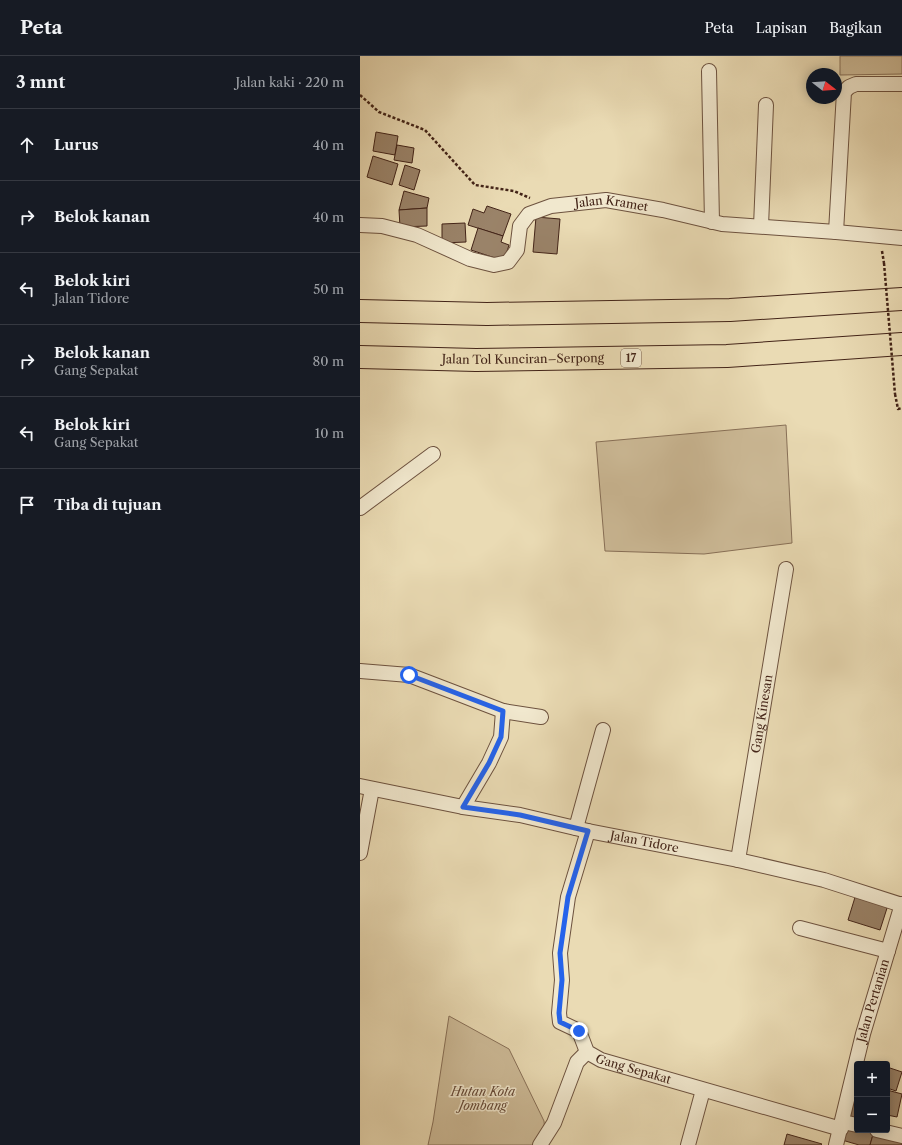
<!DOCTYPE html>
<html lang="id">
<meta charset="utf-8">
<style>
:root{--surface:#171b24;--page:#20242c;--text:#f1f3f6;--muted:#9ea1a6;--line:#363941}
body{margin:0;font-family:"Libre Caslon Text",serif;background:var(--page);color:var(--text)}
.controls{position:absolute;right:12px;bottom:12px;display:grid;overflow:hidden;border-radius:4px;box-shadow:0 2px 10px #0003}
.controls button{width:36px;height:36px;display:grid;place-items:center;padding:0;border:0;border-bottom:1px solid var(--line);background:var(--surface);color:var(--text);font:20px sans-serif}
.compass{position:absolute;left:446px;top:12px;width:36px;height:36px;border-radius:50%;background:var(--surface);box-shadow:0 2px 10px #0003;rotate:107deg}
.stop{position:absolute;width:12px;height:12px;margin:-9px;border:3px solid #2563eb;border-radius:50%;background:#fff}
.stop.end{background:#2563eb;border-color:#fff;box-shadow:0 1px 4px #0008}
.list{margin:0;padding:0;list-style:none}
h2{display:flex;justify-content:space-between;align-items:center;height:52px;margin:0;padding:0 16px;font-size:17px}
h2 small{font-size:13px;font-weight:400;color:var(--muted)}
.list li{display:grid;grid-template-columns:26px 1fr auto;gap:12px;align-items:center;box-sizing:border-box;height:72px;padding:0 16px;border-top:1px solid var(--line)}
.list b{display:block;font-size:15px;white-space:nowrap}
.list p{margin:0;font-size:13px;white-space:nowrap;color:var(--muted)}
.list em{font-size:13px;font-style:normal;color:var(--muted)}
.icon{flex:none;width:22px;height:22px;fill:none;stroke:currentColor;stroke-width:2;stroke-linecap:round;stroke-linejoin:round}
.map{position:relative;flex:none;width:542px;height:1089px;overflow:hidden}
header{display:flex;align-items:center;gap:24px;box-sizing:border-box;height:56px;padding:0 20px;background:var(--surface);border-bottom:1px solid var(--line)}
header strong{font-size:19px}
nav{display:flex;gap:22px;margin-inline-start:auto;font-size:14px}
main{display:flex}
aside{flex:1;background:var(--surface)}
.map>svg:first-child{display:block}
.green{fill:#cebc99;stroke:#887058}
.building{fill:#9a8369;stroke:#432418}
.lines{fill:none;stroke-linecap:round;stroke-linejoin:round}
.street-casing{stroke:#6d523f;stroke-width:16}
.highway-casing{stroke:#432418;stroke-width:24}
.path{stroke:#432418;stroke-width:2.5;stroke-dasharray:3 2;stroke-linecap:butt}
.street{stroke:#f1e8ce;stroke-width:14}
.highway{stroke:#eadbb4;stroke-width:22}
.path-bridge{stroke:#432418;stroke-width:2.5;stroke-dasharray:3 2;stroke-linecap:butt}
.route{stroke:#2563eb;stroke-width:5}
.labels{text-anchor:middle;stroke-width:3;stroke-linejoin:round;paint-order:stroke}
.shield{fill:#f1e8ce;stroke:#775f4f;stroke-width:1}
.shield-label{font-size:11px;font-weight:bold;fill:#432418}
.street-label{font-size:12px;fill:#432418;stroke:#f1e8ce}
.park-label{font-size:12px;font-style:italic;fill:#664a38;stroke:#f1e8ce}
</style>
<header>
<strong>Peta</strong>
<nav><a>Peta</a><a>Lapisan</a><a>Bagikan</a></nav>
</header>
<main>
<aside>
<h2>3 mnt<small>Jalan kaki · 220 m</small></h2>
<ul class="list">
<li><svg class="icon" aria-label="ahead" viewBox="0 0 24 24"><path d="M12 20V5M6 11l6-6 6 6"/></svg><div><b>Lurus</b></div><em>40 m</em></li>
<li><svg class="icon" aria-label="right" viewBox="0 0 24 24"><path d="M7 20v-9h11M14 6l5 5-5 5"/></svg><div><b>Belok kanan</b></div><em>40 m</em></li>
<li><svg class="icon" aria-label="left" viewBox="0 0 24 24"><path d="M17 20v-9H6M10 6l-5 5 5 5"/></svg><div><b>Belok kiri</b><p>Jalan Tidore</p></div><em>50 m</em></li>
<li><svg class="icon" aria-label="right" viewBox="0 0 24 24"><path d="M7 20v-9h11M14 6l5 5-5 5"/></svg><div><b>Belok kanan</b><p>Gang Sepakat</p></div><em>80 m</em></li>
<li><svg class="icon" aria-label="left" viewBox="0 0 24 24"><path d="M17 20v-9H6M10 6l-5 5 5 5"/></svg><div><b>Belok kiri</b><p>Gang Sepakat</p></div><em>10 m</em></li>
<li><svg class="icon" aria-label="arrive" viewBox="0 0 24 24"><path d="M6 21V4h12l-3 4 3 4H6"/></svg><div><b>Tiba di tujuan</b></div></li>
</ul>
</aside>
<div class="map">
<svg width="542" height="1089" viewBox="0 0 542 1089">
<rect width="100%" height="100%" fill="#eadbb4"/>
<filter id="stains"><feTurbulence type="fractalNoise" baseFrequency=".005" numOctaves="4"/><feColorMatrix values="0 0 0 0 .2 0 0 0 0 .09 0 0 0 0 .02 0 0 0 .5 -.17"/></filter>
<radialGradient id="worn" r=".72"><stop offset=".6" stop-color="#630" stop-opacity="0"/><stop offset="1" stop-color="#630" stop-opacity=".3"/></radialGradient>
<g class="green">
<polygon points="480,0 542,0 542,18 480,19"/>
<polygon points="426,369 432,487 344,498 245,495 236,386"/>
<polygon points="89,960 149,993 184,1065 186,1089 68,1089 73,1066"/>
</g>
<g class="building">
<polygon points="16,76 38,80 35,99 13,95"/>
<polygon points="37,89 54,92 52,107 34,104"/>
<polygon points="13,100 38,108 32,129 7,121"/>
<polygon points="45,109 60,114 54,134 39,129"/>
<polygon points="44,135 69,142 67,152 39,154"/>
<polygon points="127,150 151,158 143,180 108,169 113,153 124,157"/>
<polygon points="67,152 67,170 40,171 39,154"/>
<polygon points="176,161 200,163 197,198 173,196"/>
<polygon points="105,167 106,186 82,187 82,168"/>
<polygon points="118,172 143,180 141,186 149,189 144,205 111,194"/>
<polygon points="496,838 528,849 520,874 488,864"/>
<polygon points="527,1011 542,1016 536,1035 527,1032"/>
<polygon points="527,1034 542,1038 537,1061 527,1059"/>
<polygon points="492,1046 497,1048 497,1067 487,1064"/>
<polygon points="487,1068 497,1074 514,1075 510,1089 499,1089 482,1084"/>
<polygon points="514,1075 542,1083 542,1089 510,1089"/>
<polygon points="427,1078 462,1088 461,1089 424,1089"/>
</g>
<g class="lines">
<g class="street-casing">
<g id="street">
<polyline points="349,15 352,166"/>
<path id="s1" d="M0,169L22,170L57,179L110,203L134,209L148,206L157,194L160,170L169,158L191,150L246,144L303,154L362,168L476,176L542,182"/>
<polyline points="401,170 406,49"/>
<polyline points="476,176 484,36 489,31 496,28 542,28"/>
<polyline points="0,452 73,398"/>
<polyline points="0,615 49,619 143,655 181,661"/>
<path id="s2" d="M0,730L103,751L160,759L228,775L378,804L464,824L542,849"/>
<polyline points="103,751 129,707 141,681 143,655"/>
<polyline points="216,772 243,674"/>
<path id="s3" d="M228,775L208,841L200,897L202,924L199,957L200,966L219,975L227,996L241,1004L481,1073"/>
<polyline points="0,797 12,733"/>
<path id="s4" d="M378,804L426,513"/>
<polyline points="440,872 528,895"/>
<polyline points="483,1066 497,1069"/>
<polyline points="517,1074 542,1080"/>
<polyline points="180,1089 194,1067 217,1006 227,996"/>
<polyline points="328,1089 343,1034"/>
<path id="s5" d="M476,1089L503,978L542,848"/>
</g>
</g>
<g class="highway-casing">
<g id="highway">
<polyline points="0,255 127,258 370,254 542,243"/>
<path id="s6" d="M0,301L116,304L367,300L542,288"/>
</g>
</g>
<g class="path">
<polyline points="0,39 19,56 65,74 115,129 154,135 170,142"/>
<polyline points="522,195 524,207"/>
<polyline points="535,338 538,353 542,352"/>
</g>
<use href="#street" class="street"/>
<use href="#highway" class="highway"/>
<polyline class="path-bridge" points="524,207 535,338"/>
</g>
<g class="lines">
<polyline class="route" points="49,619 143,655 141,681 129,707 103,751 160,759 228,775 208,841 200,897 202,924 199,957 200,966 219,975"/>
</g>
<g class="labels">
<rect class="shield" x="261" y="293" width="20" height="18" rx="3"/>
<g class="shield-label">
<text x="271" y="306">17</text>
</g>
<g class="street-label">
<text dy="4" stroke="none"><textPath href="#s1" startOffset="294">Jalan Kramet</textPath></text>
<text dy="4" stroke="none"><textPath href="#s6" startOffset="163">Jalan Tol Kunciran–Serpong</textPath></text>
<text dy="4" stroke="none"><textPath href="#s4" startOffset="148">Gang Kinesan</textPath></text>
<text dy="4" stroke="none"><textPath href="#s2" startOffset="290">Jalan Tidore</textPath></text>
<text dy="4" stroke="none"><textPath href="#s5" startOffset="149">Jalan Pertanian</textPath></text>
<text dy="4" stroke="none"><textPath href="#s3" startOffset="288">Gang Sepakat</textPath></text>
</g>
<g class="park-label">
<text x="123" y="1040">Hutan Kota<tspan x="123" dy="14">Jombang</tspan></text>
</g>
</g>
<rect width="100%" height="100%" filter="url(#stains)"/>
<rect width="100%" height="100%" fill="url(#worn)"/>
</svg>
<div class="controls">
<button>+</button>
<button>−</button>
</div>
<svg class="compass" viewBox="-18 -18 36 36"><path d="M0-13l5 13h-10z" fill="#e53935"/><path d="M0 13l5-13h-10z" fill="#9ea1a6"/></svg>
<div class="stop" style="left:49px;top:619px"></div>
<div class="stop end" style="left:219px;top:975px"></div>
</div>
</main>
